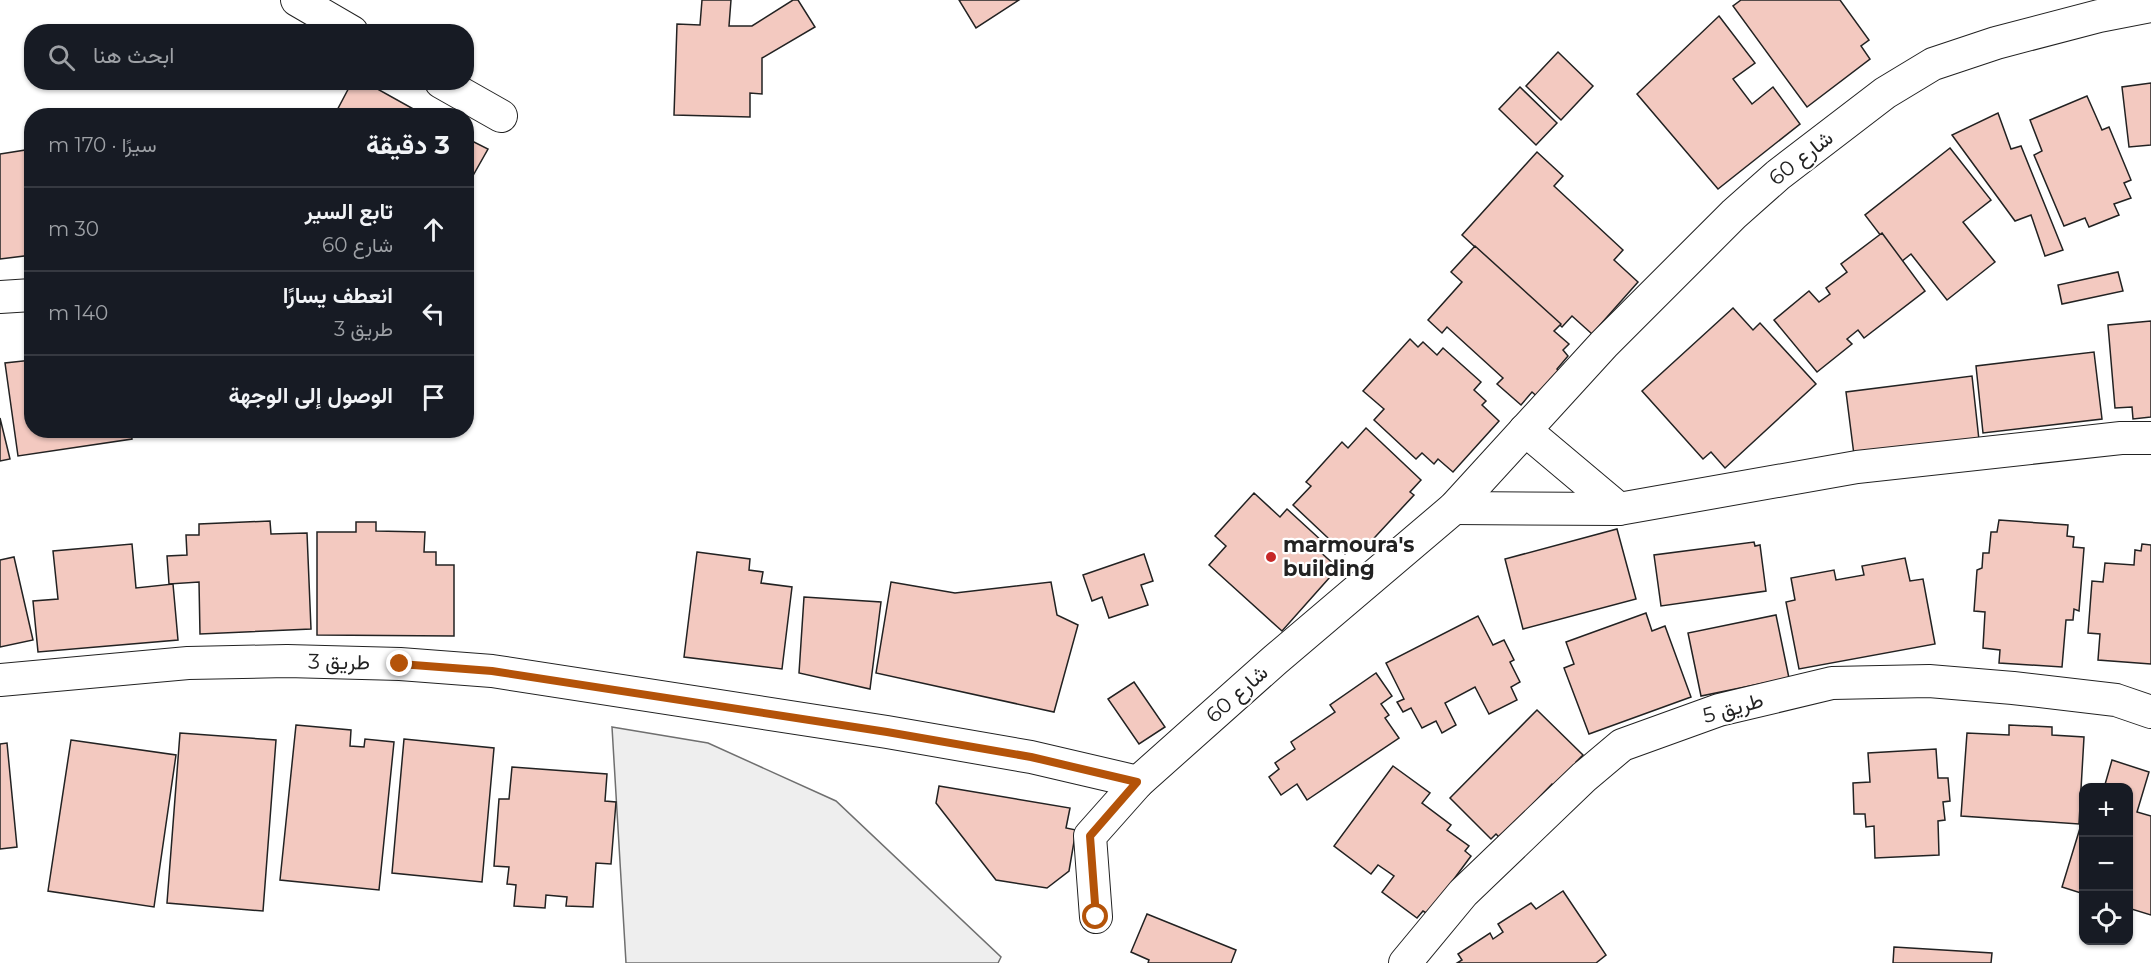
<!DOCTYPE html>
<html lang="ar">
<meta charset="utf-8">
<style>
:root{--surface:#171b24;--page:#20242c;--text:#f1f3f6;--muted:#9ea1a6;--line:#363941}
body{margin:0;font-family:Montserrat,Vazirmatn,sans-serif;background:var(--page);color:var(--text);direction:rtl}
.controls{position:absolute;right:18px;bottom:18px;display:grid;overflow:hidden;border-radius:12px;box-shadow:0 2px 4px #0004}
.controls button{width:54px;height:54px;display:grid;place-items:center;padding:0;border:0;border-bottom:2px solid var(--line);background:var(--surface);color:var(--text);font:30px sans-serif}
.stop{position:absolute;width:18px;height:18px;margin:-14px;border:4px solid #b45309;border-radius:50%;background:#fff}
.stop.end{background:#b45309;border-color:#fff;box-shadow:0 2px 6px #0008}
.list{margin:0;padding:0;list-style:none}
h2{display:flex;justify-content:space-between;align-items:center;height:78px;margin:0;padding:0 24px;font-size:26px}
h2 small{font-size:20px;font-weight:400;color:var(--muted)}
.list li{display:grid;grid-template-columns:39px 1fr auto;gap:18px;align-items:center;box-sizing:border-box;height:84px;padding:0 24px;border-top:2px solid var(--line)}
.list b{display:block;font-size:22px;white-space:nowrap}
.list p{margin:0;font-size:20px;white-space:nowrap;color:var(--muted)}
.list em{font-size:20px;font-style:normal;color:var(--muted)}
.icon{flex:none;width:33px;height:33px;fill:none;stroke:currentColor;stroke-width:2;stroke-linecap:round;stroke-linejoin:round}
.map{position:relative;flex:none;width:2151px;height:963px;overflow:hidden;direction:ltr}
.search{position:absolute;background:var(--surface);box-shadow:0 2px 4px #0004;left:24px;top:24px;width:450px;height:66px;display:flex;align-items:center;gap:15px;box-sizing:border-box;padding:0 21px;border-radius:24px;color:var(--muted);font-size:22px}
.panel{position:absolute;background:var(--surface);box-shadow:0 2px 4px #0004;left:24px;top:108px;width:450px;height:330px;border-radius:24px;direction:rtl}
.map>svg:first-child{display:block}
.green{fill:#eee;stroke:#6f6f6f;stroke-width:1.5}
.building{fill:#f3c9c0;stroke:#222;stroke-width:1.5}
.lines{fill:none;stroke-linecap:round;stroke-linejoin:round}
.street-casing{stroke:#222;stroke-width:34}
.street{stroke:#fff;stroke-width:32}
.route{stroke:#b45309;stroke-width:8}
.poi-dot{fill:#c62828;stroke:#fff;stroke-width:2}
.labels{text-anchor:middle;stroke-width:4.5;stroke-linejoin:round;paint-order:stroke}
.street-label{font-size:21px;fill:#222;stroke:#fff}
.poi-label{font-size:21px;font-weight:bold;fill:#222;stroke:#fff;text-anchor:start}
</style>
<div class="map">
<svg width="2151" height="963" viewBox="0 0 2151 963">
<rect width="100%" height="100%" fill="#fff"/>
<polygon class="green" points="612,727 708,743 836,801 1001,957 998,963 626,963"/>
<g class="building">
<polygon points="702,0 731,0 729,26 752,26 793,0 798,0 815,27 762,58 762,94 750,93 750,117 674,115 677,24 700,25"/>
<polygon points="959,0 1019,0 976,28"/>
<polygon points="1741,0 1840,0 1869,40 1861,46 1870,59 1807,107 1733,6"/>
<polygon points="1719,16 1755,63 1733,79 1752,104 1773,87 1800,124 1718,189 1637,94"/>
<polygon points="1558,52 1593,86 1561,120 1526,86"/>
<polygon points="352,82 365,82 426,116 334,116"/>
<polygon points="2151,83 2151,145 2129,147 2122,87"/>
<polygon points="1520,87 1557,123 1536,145 1499,109"/>
<polygon points="2087,96 2102,130 2109,127 2131,180 2124,183 2131,198 2114,204 2119,215 2089,227 2085,218 2064,226 2034,155 2042,151 2030,120"/>
<polygon points="1998,113 2011,149 2021,146 2063,250 2045,256 2031,215 2015,221 1952,135"/>
<polygon points="466,138 488,149 466,188"/>
<polygon points="1950,148 1991,200 1963,222 1995,262 1947,300 1911,254 1901,262 1865,215"/>
<polygon points="32,149 32,255 0,259 0,154"/>
<polygon points="1537,152 1563,176 1554,186 1623,250 1614,260 1638,282 1592,334 1572,316 1562,327 1462,235"/>
<polygon points="1882,233 1925,291 1864,338 1858,330 1847,339 1852,344 1817,372 1774,320 1809,291 1819,302 1830,294 1826,288 1847,272 1841,264"/>
<polygon points="1475,246 1561,324 1554,331 1569,344 1563,350 1568,356 1557,369 1561,375 1540,399 1532,392 1521,405 1497,384 1503,378 1447,327 1442,333 1428,320 1462,282 1451,272"/>
<polygon points="2118,272 2123,291 2062,304 2058,285"/>
<polygon points="1733,308 1753,330 1760,323 1816,384 1725,468 1711,452 1703,459 1642,391"/>
<polygon points="2151,321 2151,417 2133,419 2132,407 2115,408 2108,325"/>
<polygon points="1410,339 1418,347 1423,342 1437,355 1443,348 1481,382 1474,390 1486,401 1482,405 1499,421 1453,472 1438,459 1434,464 1422,453 1416,459 1374,420 1384,409 1363,391"/>
<polygon points="2094,352 2102,419 1983,433 1976,366"/>
<polygon points="32,360 32,430 131,430 132,439 18,456 5,363"/>
<polygon points="1972,376 1979,440 1854,455 1846,392"/>
<polygon points="0,418 10,459 0,461"/>
<polygon points="1366,428 1421,480 1410,492 1414,495 1364,549 1356,542 1345,554 1293,505 1311,486 1306,482 1342,442 1348,448"/>
<polygon points="1254,493 1280,517 1287,509 1323,542 1317,549 1338,568 1282,631 1209,565 1226,546 1215,536"/>
<polygon points="1999,520 2068,525 2067,536 2074,537 2073,547 2084,548 2079,611 2074,609 2073,620 2066,620 2062,667 1999,663 2000,650 1983,648 1985,612 1974,611 1977,570 1982,568 1983,553 1989,553 1991,532 1997,532"/>
<polygon points="270,521 271,534 307,533 311,629 200,634 199,582 169,584 167,556 187,555 186,535 199,535 199,524"/>
<polygon points="356,522 376,522 376,531 425,532 424,552 436,552 436,565 454,565 454,636 317,635 317,532 356,532"/>
<polygon points="1617,529 1636,599 1523,629 1505,559"/>
<polygon points="1754,542 1755,546 1760,545 1766,591 1661,606 1654,555"/>
<polygon points="132,544 136,588 173,584 178,640 38,652 33,601 58,599 53,551"/>
<polygon points="2142,544 2151,545 2151,664 2098,660 2100,634 2088,633 2092,581 2103,582 2105,563 2134,565 2135,550 2141,551"/>
<polygon points="697,552 750,559 749,570 763,572 761,583 792,587 782,669 684,657"/>
<polygon points="1144,554 1153,581 1141,585 1148,605 1109,618 1102,597 1092,601 1083,575"/>
<polygon points="14,557 33,640 0,647 0,560"/>
<polygon points="1905,558 1910,581 1923,579 1935,644 1799,669 1786,602 1795,600 1791,578 1834,570 1836,580 1864,575 1862,566"/>
<polygon points="891,582 955,593 1051,582 1057,615 1078,625 1054,712 876,673"/>
<polygon points="804,597 881,602 870,689 799,673"/>
<polygon points="1646,613 1652,631 1665,626 1691,697 1589,734 1564,668 1574,664 1566,642"/>
<polygon points="1776,615 1789,678 1701,696 1688,633"/>
<polygon points="1478,616 1493,645 1504,640 1514,660 1510,662 1520,682 1511,687 1517,700 1489,714 1475,687 1445,703 1456,725 1442,733 1436,721 1422,728 1411,708 1403,712 1397,702 1404,699 1386,663"/>
<polygon points="1376,673 1392,696 1381,704 1389,715 1385,718 1399,738 1307,800 1297,784 1281,795 1269,777 1279,769 1275,763 1295,749 1291,742 1335,712 1330,705"/>
<polygon points="1134,682 1165,727 1139,744 1108,699"/>
<polygon points="1537,710 1583,755 1576,762 1582,768 1559,791 1552,784 1518,819 1503,841 1496,834 1491,839 1450,798"/>
<polygon points="296,725 351,730 350,746 364,747 365,739 394,742 379,890 280,880"/>
<polygon points="2009,725 2052,727 2052,735 2084,737 2079,824 1961,816 1967,733 2009,735"/>
<polygon points="180,733 276,740 263,911 167,903"/>
<polygon points="404,739 494,748 482,882 392,873"/>
<polygon points="71,740 176,755 154,907 48,891"/>
<polygon points="7,743 17,847 0,849 0,744"/>
<polygon points="1936,749 1938,778 1948,778 1950,801 1943,802 1945,820 1938,821 1939,855 1875,858 1874,826 1866,827 1865,814 1854,814 1853,783 1870,782 1868,753"/>
<polygon points="2112,760 2149,772 2137,812 2151,816 2151,915 2128,908 2128,788 2104,788"/>
<polygon points="1393,766 1430,793 1422,803 1451,825 1447,830 1469,846 1465,851 1471,856 1428,914 1423,911 1417,918 1382,892 1394,876 1378,865 1371,874 1334,846"/>
<polygon points="512,767 607,774 605,801 616,802 611,864 596,863 593,907 566,906 567,897 546,895 545,908 514,906 516,885 507,884 509,867 494,866 499,799 509,799"/>
<polygon points="939,786 1070,808 1066,828 1076,830 1069,871 1047,888 996,880 936,803"/>
<polygon points="2084,815 2084,894 2062,887"/>
<polygon points="1563,891 1606,955 1596,963 1457,963 1462,960 1458,954 1490,933 1493,939 1503,932 1498,924 1531,903 1536,909"/>
<polygon points="1147,914 1236,950 1231,963 1148,963 1149,960 1131,952"/>
<polygon points="1894,947 1992,953 1991,963 1893,963"/>
</g>
<g class="lines">
<g class="street-casing">
<g id="street">
<polyline points="297,0 352,32"/>
<polyline points="441,82 501,116"/>
<polyline points="0,297 32,295"/>
<polyline points="1525,430 1619,509"/>
<polyline points="1454,508 1619,509 1857,467 2121,438 2151,438"/>
<polyline points="0,680 188,663 287,661 400,664 492,671 887,732 1031,757 1138,782"/>
<polyline points="1096,917 1090,836 1138,782 1275,660 1454,508 1604,344 1734,214 1778,175 1885,93 1933,64 1996,43 2099,16 2151,6"/>
<polyline points="1405,963 1463,893 1584,777 1622,745 1719,710 1832,683 1929,681 2013,688 2116,700 2151,712"/>
</g>
</g>
<use href="#street" class="street"/>
</g>
<g class="lines">
<polyline class="route" points="400,664 492,671 887,732 1031,757 1137,782 1090,836 1096,917"/>
</g>
<circle class="poi-dot" cx="1271" cy="557" r="6"/>
<g class="labels">
<g class="street-label">
<text transform="translate(1801 158) rotate(-38)" y="7">شارع 60</text>
<text transform="translate(339 662) rotate(1)" y="7">طريق 3</text>
<text transform="translate(1237 694) rotate(-42)" y="7">شارع 60</text>
<text transform="translate(1733 708) rotate(-16)" y="7">طريق 5</text>
</g>
<g class="poi-label">
<text x="1283" y="552">marmoura's<tspan x="1283" dy="24">building</tspan></text>
</g>
</g>
</svg>
<div class="controls">
<button>+</button>
<button>−</button>
<button><svg class="icon" aria-label="locate" viewBox="0 0 24 24"><circle cx="12" cy="12" r="6"/><path d="M12 2v4M12 18v4M2 12h4M18 12h4"/></svg></button>
</div>
<div class="stop" style="left:1096px;top:917px"></div>
<div class="stop end" style="left:400px;top:664px"></div>
<div class="search"><svg class="icon" aria-label="search" viewBox="0 0 24 24"><circle cx="10" cy="10" r="6"/><path d="M15 15l6 6"/></svg>ابحث هنا</div>
<section class="panel">
<h2>3 دقيقة<small>سيرًا · 170 m</small></h2>
<ul class="list">
<li><svg class="icon" aria-label="ahead" viewBox="0 0 24 24"><path d="M12 20V5M6 11l6-6 6 6"/></svg><div><b>تابع السير</b><p>شارع 60</p></div><em>30 m</em></li>
<li><svg class="icon" aria-label="left" viewBox="0 0 24 24"><path d="M17 20v-9H6M10 6l-5 5 5 5"/></svg><div><b>انعطف يسارًا</b><p>طريق 3</p></div><em>140 m</em></li>
<li><svg class="icon" aria-label="arrive" viewBox="0 0 24 24"><path d="M6 21V4h12l-3 4 3 4H6"/></svg><div><b>الوصول إلى الوجهة</b></div></li>
</ul>
</section>
</div>
